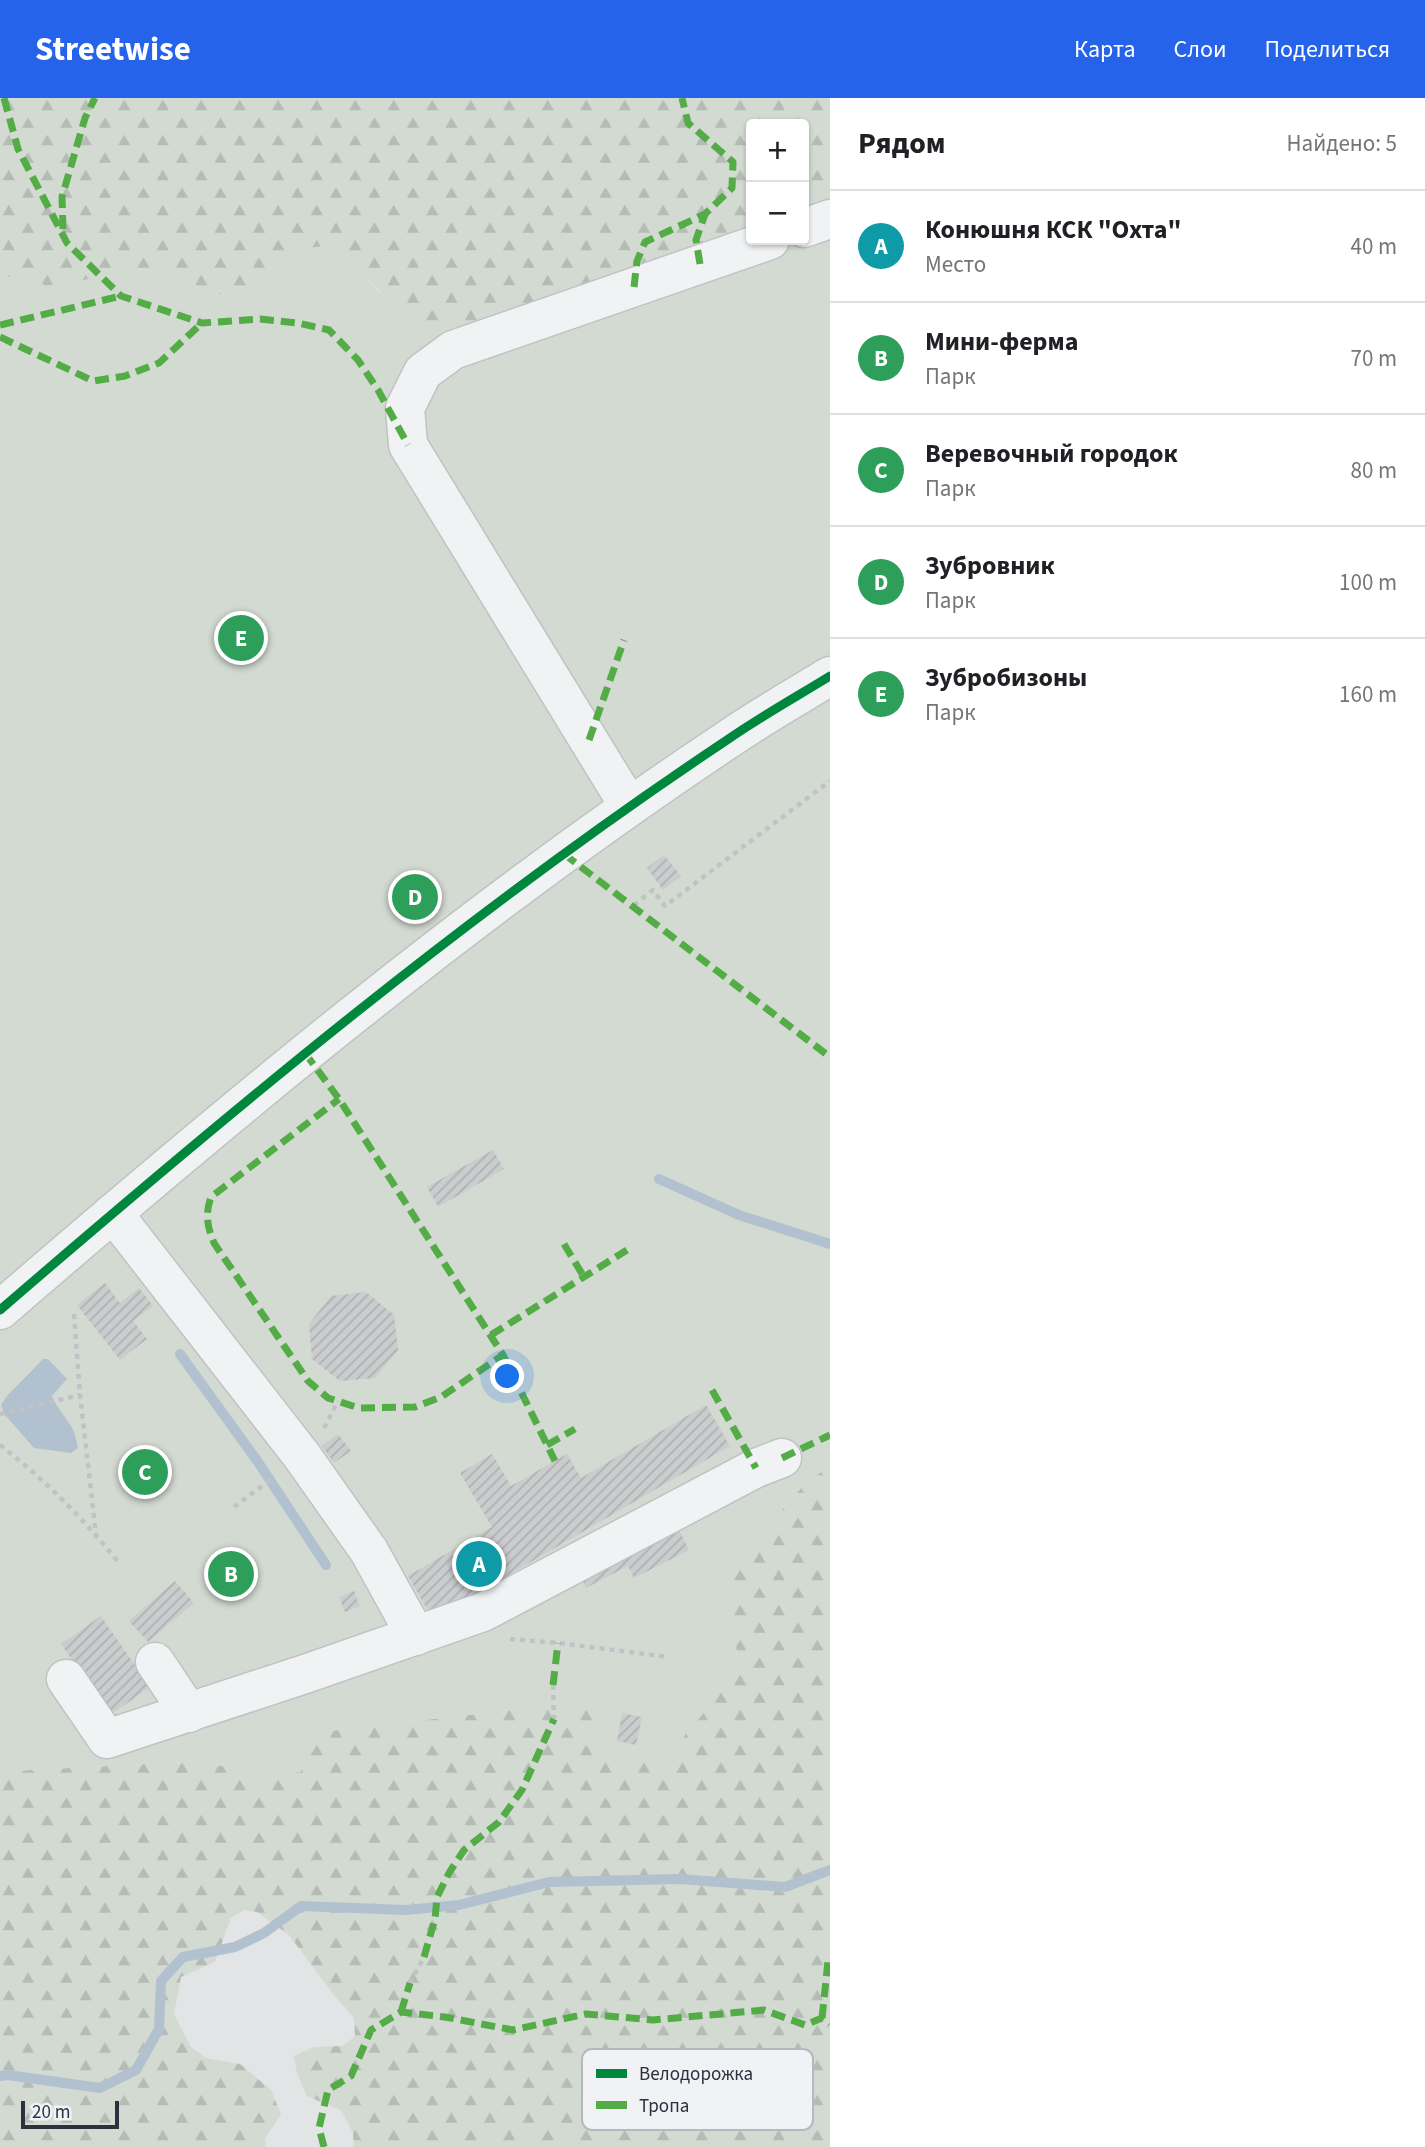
<!DOCTYPE html>
<html lang="ru">
<meta charset="utf-8">
<style>
:root{--surface:#fff;--page:#f6f6f6;--text:#202124;--muted:#757577;--line:#e0e0e0;--accent:#2563eb}
body{margin:0;font-family:"Source Sans 3",sans-serif;background:var(--page);color:var(--text)}
.controls{position:absolute;right:21px;top:21px;display:grid;overflow:hidden;border-radius:7px;box-shadow:0 2px 5px #0004}
.controls button{width:63px;height:63px;display:grid;place-items:center;padding:0;border:0;border-bottom:2px solid var(--line);background:var(--surface);color:var(--text);font:35px sans-serif}
.scale{position:absolute;left:21px;bottom:18px;width:98px;box-sizing:border-box;padding-left:7px;border:4px solid #2a323e;border-top:0;font-size:19px;line-height:24px;white-space:nowrap;color:#2a323e;-webkit-text-stroke:5px #f0f2f6;paint-order:stroke}
.you{position:absolute;left:508px;top:1279px;width:24px;height:24px;margin:-18px;border:5px solid #fff;border-radius:50%;background:#1a73e8;box-shadow:0 0 0 10px #1a73e833}
.badge{display:grid;place-items:center;width:46px;height:46px;border-radius:50%;background:var(--accent);color:#fff;font-size:23px;font-weight:700}
.pin{position:absolute;translate:-50% -50%;border:4px solid #fff;box-shadow:0 2px 7px #0006}
.list{margin:0;padding:0;list-style:none}
h2{display:flex;justify-content:space-between;align-items:center;height:91px;margin:0;padding:0 28px;font-size:30px}
h2 small{font-size:23px;font-weight:400;color:var(--muted)}
.list li{display:grid;grid-template-columns:46px 1fr auto;gap:21px;align-items:center;box-sizing:border-box;height:112px;padding:0 28px;border-top:2px solid var(--line)}
.list b{display:block;font-size:26px;white-space:nowrap}
.list p{margin:0;font-size:23px;white-space:nowrap;color:var(--muted)}
.list em{font-size:23px;font-style:normal;color:var(--muted)}
.map{position:relative;flex:none;width:830px;height:2049px;overflow:hidden}
header{display:flex;align-items:center;gap:42px;box-sizing:border-box;height:98px;padding:0 35px;background:var(--accent);color:#fff}
header strong{font-size:33px}
nav{display:flex;gap:38px;margin-inline-start:auto;font-size:24px}
main{display:flex}
aside{flex:1;background:var(--surface)}
.map>svg:first-child{display:block}
.forest{fill:url(#forest-firs)}
.green{fill:#d3dad2}
.water{fill:#b2c1cf}
.lines{fill:none;stroke-linecap:round;stroke-linejoin:round}
.stream{stroke:#b2c1cf;stroke-width:10}
.building{fill:url(#building-hatch)}
.minor-casing{stroke:#c0c2c4;stroke-width:41}
.path{stroke:#c0c2c5;stroke-width:4.5;stroke-dasharray:5 5;stroke-linecap:butt}
.minor{stroke:#f1f2f4;stroke-width:38}
.quiet{stroke:#53ac46;stroke-width:7;stroke-dasharray:14 7;stroke-linecap:butt}
.cycleway-casing{stroke:#f0f2f6;stroke-width:13}
.cycleway{stroke:#00873e;stroke-width:9}
.key{fill:#f0f2f6;stroke:#b5b8bf;stroke-width:2}
.key-label{font-size:19px;fill:#2a323e}
</style>
<header>
<strong>Streetwise</strong>
<nav><a>Карта</a><a>Слои</a><a>Поделиться</a></nav>
</header>
<main>
<div class="map">
<svg width="830" height="2049" viewBox="0 0 830 2049">
<defs>
<pattern id="forest-firs" width="22" height="20" patternUnits="userSpaceOnUse" patternTransform="scale(1.75)"><rect width="22" height="20" fill="#d3dad2"/><path d="M5 1l3.5 6h-7zM16 11l3.5 6h-7z" fill="#b5bcb5"/></pattern>
<pattern id="building-hatch" width="6" height="6" patternUnits="userSpaceOnUse" patternTransform="scale(1.75)"><rect width="6" height="6" fill="#caccce"/><path d="M-1 1l2-2M0 6l6-6M5 7l2-2" fill="none" stroke="#aeb0b2"/></pattern>
</defs>
<rect width="100%" height="100%" fill="#e2e4e6"/>
<g class="forest">
<path d="M0,0H830V101L804,111V26H751V129L469,229C459,229 445,231 436,228C401,219 375,190 353,163H277L259,185L232,197L208,195L176,174L144,172L46,189L21,174L0,183Z"/>
<polygon points="830,1369 830,2049 354,2049 353,2035 342,2013 307,1998 297,1975 294,1958 314,1949 342,1948 355,1938 354,1920 333,1896 289,1837 257,1814 244,1812 231,1820 215,1864 181,1879 174,1916 191,1949 206,1960 240,1966 271,1992 281,2016 265,2041 266,2049 0,2049 0,1676 12,1673 204,1663 260,1679 312,1635 587,1603 738,1574 730,1471 808,1382"/>
</g>
<polygon class="green" points="830,101 830,1369 808,1382 730,1471 738,1574 661,1666 606,1661 587,1603 312,1635 301,1674 260,1679 204,1663 12,1673 0,1676 0,183 21,173 46,188 144,172 176,174 208,195 232,197 259,185 277,163 306,150 326,148 353,163 376,191 409,216 436,228 469,229 751,142 804,142 804,111"/>
<path class="water" d="M43,1261H48L67,1281L52,1298C57,1310 64,1317 71,1328C75,1334 76,1342 78,1350L71,1355L34,1350L5,1317L1,1307L7,1298Z"/>
<g class="lines">
<g class="stream">
<polyline points="659,1081 739,1117 830,1146"/>
<polyline points="180,1256 258,1364 326,1467"/>
<polyline points="0,1978 8,1977 100,1990 136,1972 159,1931 161,1883 183,1859 235,1849 264,1835 301,1808 406,1812 459,1807 549,1784 680,1781 785,1789 830,1772"/>
</g>
</g>
<g class="building">
<polygon points="664,757 681,778 663,792 647,770"/>
<polygon points="493,1052 504,1071 438,1109 427,1089"/>
<polygon points="105,1185 120,1205 139,1190 153,1208 133,1223 147,1241 120,1262 77,1207"/>
<polygon points="366,1194 394,1217 398,1252 375,1280 340,1283 312,1261 309,1226 331,1198"/>
<polygon points="706,1307 730,1348 433,1521 408,1478 492,1429 460,1375 492,1356 511,1388 567,1356 581,1380"/>
<polygon points="338,1336 351,1353 334,1365 322,1348"/>
<polygon points="676,1426 689,1452 634,1480 628,1468 586,1490 579,1475"/>
<polygon points="175,1483 194,1505 148,1544 129,1523"/>
<polygon points="354,1493 360,1508 345,1514 339,1499"/>
<polygon points="101,1518 150,1589 110,1617 61,1546"/>
<polygon points="622,1615 642,1619 636,1647 617,1643"/>
</g>
<g class="lines">
<g class="minor-casing">
<g id="minor">
<polyline points="804,130 830,121"/>
<polyline points="629,708 408,347 405,310 423,274 453,252 770,142"/>
<polyline points="113,1115 302,1358 369,1453 416,1538"/>
<path d="M0,1212C233,1011 470,813 727,642C760,619 796,599 830,578"/>
<polyline points="155,1564 189,1615"/>
<polyline points="66,1581 107,1641 305,1576 483,1514 756,1370 782,1360"/>
</g>
</g>
<g class="path">
<polyline points="634,807 653,792 665,808 830,683"/>
<polyline points="74,1216 80,1297 96,1437"/>
<polyline points="0,1316 80,1297"/>
<polyline points="324,1330 338,1303"/>
<path d="M0,1347C44,1381 83,1420 118,1464"/>
<polyline points="234,1409 273,1380"/>
<polyline points="510,1541 558,1545 669,1559"/>
<polyline points="553,1587 554,1621"/>
<polyline points="410,1885 424,1859"/>
</g>
<use href="#minor" class="minor"/>
<g class="quiet">
<polyline points="4,0 18,51 67,145 121,198 202,225 260,221 298,225 329,232 358,262 378,292 408,347"/>
<polyline points="63,131 62,99 85,20 95,0"/>
<polyline points="700,166 696,142 705,116"/>
<polyline points="634,189 637,163 645,144 705,116 732,90 733,64 688,25 682,0"/>
<polyline points="0,227 121,198"/>
<polyline points="0,239 93,283 125,278 159,265 202,225"/>
<polyline points="589,642 624,542"/>
<polyline points="564,756 830,959"/>
<path d="M305,955L339,1001L503,1257L441,1299L415,1309L359,1310L328,1300L308,1283L214,1145C207,1128 205,1116 211,1099L339,1001"/>
<polyline points="564,1146 584,1179"/>
<polyline points="491,1237 627,1152"/>
<polyline points="503,1257 555,1363"/>
<polyline points="712,1292 756,1370"/>
<polyline points="547,1347 575,1331"/>
<polyline points="782,1360 830,1337"/>
<polyline points="553,1587 558,1545"/>
<polyline points="424,1859 435,1821 437,1799 449,1775 464,1752 499,1724 522,1692 554,1621"/>
<polyline points="401,1914 410,1885"/>
<polyline points="822,1920 828,1863"/>
<polyline points="324,2049 319,2030 328,1992 351,1978 371,1932 401,1914 445,1919 513,1932 586,1916 653,1922 764,1912 805,1927 822,1920 830,1926"/>
</g>
<g class="cycleway-casing">
<path id="cycleway" d="M0,1212C233,1011 470,813 727,642C760,619 796,599 830,578"/>
</g>
<use href="#cycleway" class="cycleway"/>
</g>
<rect x="582" y="1951" width="231" height="81" rx="10" class="key"/>
<rect x="596" y="1971" width="31" height="9" fill="#00873e"/>
<rect x="596" y="2003" width="31" height="8" fill="#53ac46"/>
<g class="key-label">
<text x="639" y="1982">Велодорожка</text>
<text x="639" y="2014">Тропа</text>
</g>
</svg>
<div class="controls">
<button>+</button>
<button>−</button>
</div>
<div class="scale">20 m</div>
<div class="you"></div>
<div class="pin badge" style="left:479px;top:1466px;background:#0f9aa8">A</div>
<div class="pin badge" style="left:231px;top:1476px;background:#2e9e5b">B</div>
<div class="pin badge" style="left:145px;top:1374px;background:#2e9e5b">C</div>
<div class="pin badge" style="left:415px;top:799px;background:#2e9e5b">D</div>
<div class="pin badge" style="left:241px;top:540px;background:#2e9e5b">E</div>
</div>
<aside>
<h2>Рядом<small>Найдено: 5</small></h2>
<ul class="list">
<li><span class="badge" style="background:#0f9aa8">A</span><div><b>Конюшня КСК &quot;Охта&quot;</b><p>Место</p></div><em>40 m</em></li>
<li><span class="badge" style="background:#2e9e5b">B</span><div><b>Мини-ферма</b><p>Парк</p></div><em>70 m</em></li>
<li><span class="badge" style="background:#2e9e5b">C</span><div><b>Веревочный городок</b><p>Парк</p></div><em>80 m</em></li>
<li><span class="badge" style="background:#2e9e5b">D</span><div><b>Зубровник</b><p>Парк</p></div><em>100 m</em></li>
<li><span class="badge" style="background:#2e9e5b">E</span><div><b>Зубробизоны</b><p>Парк</p></div><em>160 m</em></li>
</ul>
</aside>
</main>
